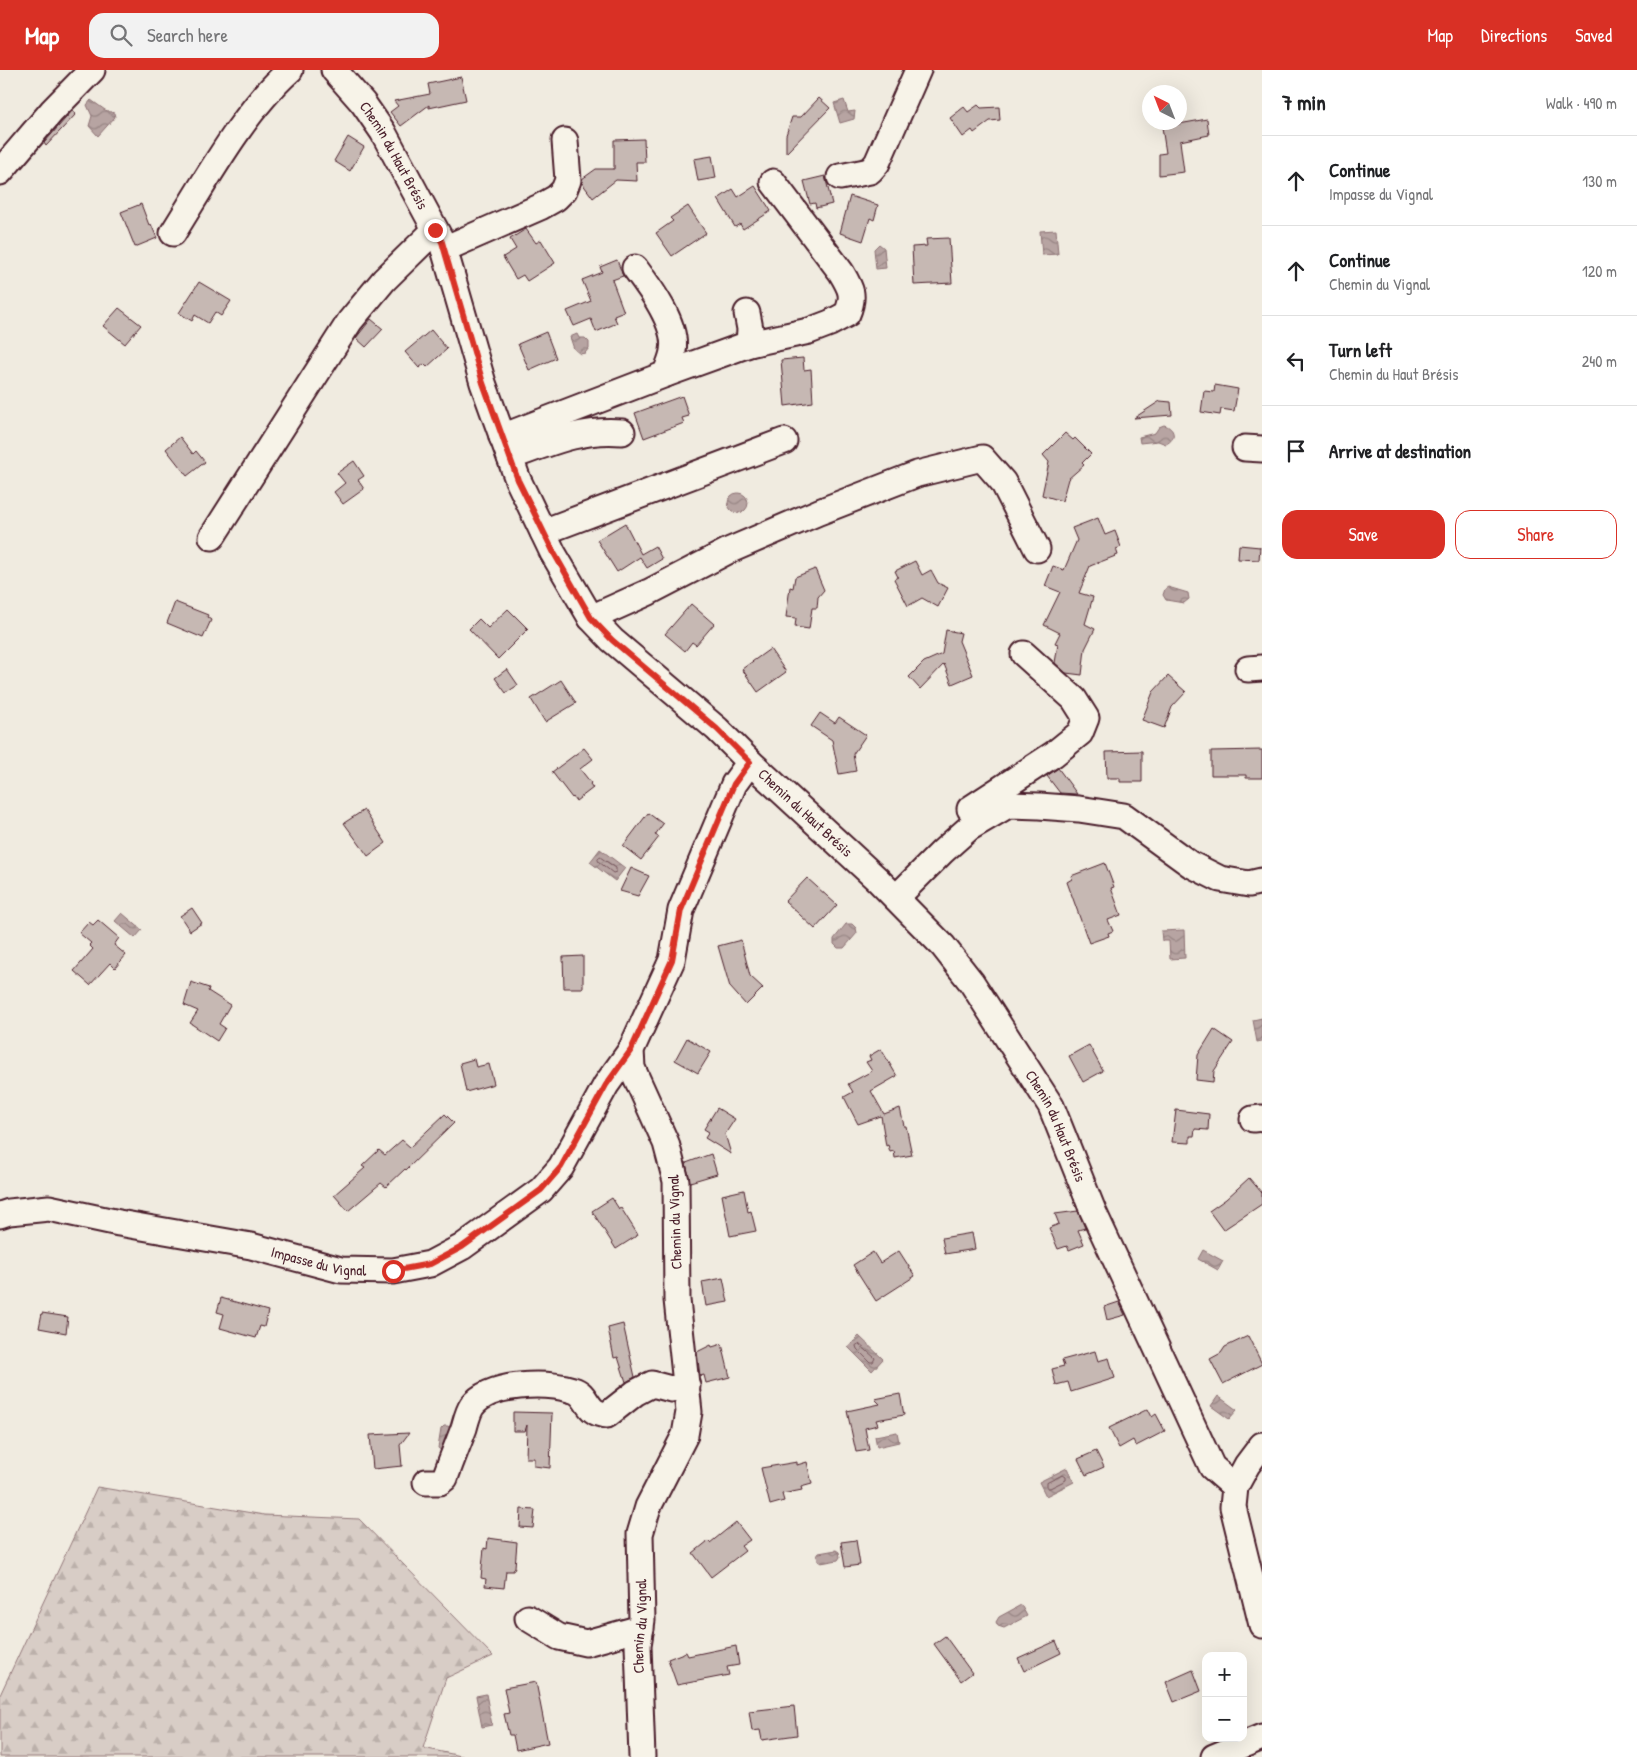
<!DOCTYPE html>
<meta charset="utf-8">
<style>
:root{--surface:#fff;--page:#f2f2f2;--text:#202124;--muted:#757577;--line:#e0e0e0;--accent:#d93025}
body{margin:0;font-family:"Patrick Hand",sans-serif;background:var(--page);color:var(--text)}
.controls{position:absolute;right:15px;bottom:15px;display:grid;overflow:hidden;border-radius:10px;box-shadow:0 5px 20px #0002}
.controls button{width:45px;height:45px;display:grid;place-items:center;padding:0;border:0;border-bottom:1px solid var(--line);background:var(--surface);color:var(--text);font:25px sans-serif}
.compass{position:absolute;left:1142px;top:15px;width:45px;height:45px;border-radius:50%;background:var(--surface);box-shadow:0 5px 20px #0002;rotate:318deg}
.stop{position:absolute;width:15px;height:15px;margin:-11px;border:4px solid #d93025;border-radius:50%;background:#fff}
.stop.end{background:#d93025;border-color:#fff;box-shadow:0 1px 5px #0008}
.list{margin:0;padding:0;list-style:none}
h2{display:flex;justify-content:space-between;align-items:center;height:65px;margin:0;padding:0 20px;font-size:21px}
h2 small{font-size:16px;font-weight:400;color:var(--muted)}
.list li{display:grid;grid-template-columns:32px 1fr auto;gap:15px;align-items:center;box-sizing:border-box;height:90px;padding:0 20px;border-top:1px solid var(--line)}
.list b{display:block;font-size:19px;white-space:nowrap}
.list p{margin:0;font-size:16px;white-space:nowrap;color:var(--muted)}
.list em{font-size:16px;font-style:normal;color:var(--muted)}
.actions{display:flex;gap:10px;padding:15px 20px}
.actions a{flex:1;padding:11px 0;border:1px solid var(--accent);border-radius:15px;text-align:center;font-size:18px;color:var(--accent)}
.actions .main{background:var(--accent);color:#fff}
.icon{flex:none;width:28px;height:28px;fill:none;stroke:currentColor;stroke-width:2;stroke-linecap:round;stroke-linejoin:round}
.map{position:relative;flex:none;width:1262px;height:1687px;overflow:hidden}
header{display:flex;align-items:center;gap:30px;box-sizing:border-box;height:70px;padding:0 25px;background:var(--accent);color:#fff}
header strong{font-size:24px}
nav{display:flex;gap:28px;margin-inline-start:auto;font-size:18px}
.search{width:350px;height:45px;background:var(--page);display:flex;align-items:center;gap:12px;box-sizing:border-box;padding:0 18px;border-radius:15px;color:var(--muted);font-size:19px}
main{display:flex}
aside{flex:1;background:var(--surface)}
.map>svg:first-child{display:block}
.forest{fill:url(#forest-firs);stroke:#917678}
.water{fill:url(#water-waves);stroke:#8b6f72}
.lines{fill:none;stroke-linecap:round;stroke-linejoin:round}
.shore{stroke:#76545b;stroke-width:1}
.building{fill:#c6b8b3;stroke:#4a1f2b}
.minor-casing{stroke:#4a1f2b;stroke-width:29}
.minor{stroke:#f7f3e8;stroke-width:25}
.route{stroke:#d93025;stroke-width:6}
.labels{text-anchor:middle;stroke-width:4;stroke-linejoin:round;paint-order:stroke}
.street-label{font-size:15px;fill:#4a1f2b;stroke:#f7f3e8}
</style>
<header>
<strong>Map</strong>
<div class="search"><svg class="icon" aria-label="search" viewBox="0 0 24 24"><circle cx="10" cy="10" r="6"/><path d="M15 15l6 6"/></svg>Search here</div>
<nav><a>Map</a><a>Directions</a><a>Saved</a></nav>
</header>
<main>
<div class="map">
<svg width="1262" height="1687" viewBox="0 0 1262 1687">
<defs>
<pattern id="forest-firs" width="22" height="20" patternUnits="userSpaceOnUse" patternTransform="scale(1.25)"><rect width="22" height="20" fill="#d8cdc6"/><path d="M5 1l3.5 6h-7zM16 11l3.5 6h-7z" fill="#bbb0aa"/></pattern>
<pattern id="water-waves" width="16" height="10" patternUnits="userSpaceOnUse" patternTransform="scale(1.25)"><rect width="16" height="10" fill="#b7a4a2"/><path d="M0 5q4-4 8 0t8 0" fill="none" stroke="#978584"/></pattern>
</defs>
<rect width="100%" height="100%" fill="#f0ebe0"/>
<filter id="ink" filterUnits="userSpaceOnUse"><feTurbulence type="fractalNoise" baseFrequency=".02" numOctaves="2"/><feDisplacementMap in="SourceGraphic" scale="10" xChannelSelector="R" yChannelSelector="G"/><feConvolveMatrix kernelMatrix="1 2 1 2 8 2 1 2 1" color-interpolation-filters="sRGB"/></filter>
<g filter="url(#ink)">
<polygon class="forest" points="97,1417 264,1445 359,1449 493,1586 446,1608 423,1678 466,1687 0,1687 0,1625"/>
<g class="water">
<polygon points="91,30 105,40 114,43 115,47 98,66 89,56 92,46 87,35"/>
<polygon points="844,30 848,42 855,41 854,49 840,53 834,33"/>
<polygon points="1056,160 1058,184 1042,185 1040,161"/>
<polygon points="879,174 884,178 886,198 876,199 874,179"/>
<polygon points="577,264 579,268 585,268 589,272 589,278 585,283 580,284 574,279 570,267"/>
<path d="M1164,355C1175,358 1177,369 1166,374L1158,371L1140,373L1139,367L1155,363L1159,357Z"/>
<circle cx="738" cy="433" r="10"/>
<polygon points="1168,517 1188,523 1189,529 1184,533 1166,530 1163,525 1165,519"/>
<polygon points="600,779 625,798 615,811 590,792"/>
<polygon points="122,843 142,860 135,868 115,851"/>
<polygon points="846,854 852,854 856,858 857,863 844,878 838,878 834,874 834,869"/>
<polygon points="1184,860 1185,888 1170,889 1169,871 1162,871 1161,861"/>
<polygon points="1262,948 1262,971 1257,972 1253,950"/>
<polygon points="1203,1180 1223,1191 1218,1200 1198,1189"/>
<polygon points="859,1266 883,1289 872,1301 848,1277"/>
<polygon points="1218,1326 1237,1340 1229,1349 1211,1336"/>
<polygon points="444,1356 448,1356 451,1360 443,1382 438,1378 441,1359"/>
<polygon points="897,1362 899,1372 877,1377 875,1366"/>
<polygon points="1067,1398 1074,1412 1046,1426 1039,1412"/>
<polygon points="836,1480 839,1482 840,1487 838,1490 821,1493 818,1491 817,1486 819,1483"/>
<polygon points="1021,1535 1027,1546 1004,1558 998,1556 996,1552 999,1547"/>
<polygon points="486,1624 492,1655 482,1657 476,1626"/>
</g>
<g class="lines">
<g class="shore">
<polygon points="600,787 616,798 616,802 613,803 599,792 598,790"/>
<polygon points="859,1274 875,1288 873,1292 870,1292 857,1279 856,1276"/>
<polygon points="1063,1405 1066,1407 1066,1410 1050,1418 1047,1418 1047,1413"/>
</g>
</g>
<g class="building">
<polygon points="461,7 466,30 429,38 429,35 401,56 390,42 398,36 394,31 430,24 428,14"/>
<polygon points="819,28 830,38 786,83 786,65 792,47 801,47"/>
<polygon points="978,35 981,38 999,37 1000,50 990,51 974,63 972,60 963,67 950,48 964,37 968,42"/>
<polygon points="72,41 76,44 46,76 44,73"/>
<polygon points="1207,49 1209,65 1180,71 1184,102 1159,105 1159,84 1166,83 1162,57"/>
<polygon points="348,67 364,77 350,101 334,91"/>
<polygon points="644,69 645,92 636,92 637,111 616,110 593,128 582,113 582,109 596,99 614,99 614,70"/>
<polygon points="712,86 716,108 698,111 694,89"/>
<polygon points="825,106 832,134 816,138 815,133 810,134 804,111"/>
<polygon points="755,116 771,141 743,159 740,154 735,157 718,129 733,119 738,127"/>
<polygon points="850,126 878,135 874,150 870,148 863,171 840,163"/>
<polygon points="141,134 149,155 151,154 157,168 135,177 121,142"/>
<polygon points="688,136 706,163 672,186 656,163 673,151 670,148"/>
<polygon points="526,159 536,173 541,170 555,193 527,211 523,205 516,209 503,187 516,179 510,169"/>
<polygon points="949,168 952,213 914,215 912,177 927,176 926,169"/>
<polygon points="617,190 623,206 612,210 624,242 614,246 617,253 596,262 591,249 574,256 567,241 591,231 582,210 602,202 600,197"/>
<polygon points="199,212 231,231 221,246 215,242 208,253 195,245 192,251 179,243"/>
<polygon points="119,238 141,255 125,274 103,256"/>
<polygon points="371,249 383,259 366,277 356,268"/>
<polygon points="431,260 447,279 427,297 424,294 419,298 405,282"/>
<polygon points="546,262 556,288 529,300 518,274"/>
<polygon points="803,288 804,300 811,299 813,332 785,336 781,290"/>
<polygon points="1215,315 1238,319 1234,341 1221,339 1220,345 1201,342 1204,321 1214,322"/>
<polygon points="682,326 689,346 682,348 684,353 644,368 635,343"/>
<polygon points="1160,331 1171,332 1172,345 1134,348"/>
<polygon points="1065,363 1073,370 1075,368 1091,384 1082,393 1084,395 1068,409 1062,431 1042,425 1049,392 1043,385"/>
<polygon points="180,367 193,384 196,381 205,392 187,406 166,379"/>
<polygon points="354,391 364,406 358,410 364,419 343,434 334,422 345,413 337,403"/>
<polygon points="1098,448 1105,465 1115,461 1121,477 1116,479 1118,485 1090,496 1079,523 1093,527 1085,554 1095,559 1085,579 1082,605 1066,603 1055,593 1058,574 1055,573 1060,563 1044,555 1060,522 1045,516 1053,496 1064,500 1077,470 1072,458"/>
<polygon points="625,453 641,484 655,476 662,489 647,498 640,487 617,502 597,470"/>
<polygon points="1239,475 1260,477 1259,490 1238,489"/>
<polygon points="915,491 922,505 931,500 938,513 948,518 938,537 922,528 908,536 894,509 898,507 895,501"/>
<polygon points="815,499 824,520 818,527 817,538 812,538 809,559 795,557 796,548 786,547 790,517 793,518 795,507"/>
<polygon points="175,532 208,545 207,547 211,550 203,568 167,553"/>
<polygon points="691,534 714,554 696,575 692,572 685,581 665,564"/>
<polygon points="508,539 528,559 498,589 469,559 479,549 488,558"/>
<polygon points="946,560 961,563 959,571 973,605 952,614 944,594 920,619 909,607 924,592 942,584"/>
<polygon points="770,579 786,602 758,622 742,599"/>
<polygon points="507,599 518,615 506,623 495,608"/>
<polygon points="1168,606 1186,622 1172,637 1164,658 1142,650 1153,622"/>
<polygon points="561,610 576,633 545,652 531,629"/>
<polygon points="820,643 835,653 839,647 866,665 853,684 856,701 839,704 832,670 811,656"/>
<polygon points="584,678 593,689 580,699 591,713 590,714 593,718 576,731 573,727 572,728 552,702"/>
<polygon points="1262,680 1262,708 1246,708 1246,705 1211,705 1211,681"/>
<polygon points="1142,681 1142,712 1120,712 1120,708 1107,708 1106,682"/>
<polygon points="1058,698 1077,724 1076,724 1060,723 1047,706"/>
<polygon points="364,740 386,773 368,786 344,753"/>
<polygon points="648,743 663,754 655,765 659,767 641,790 623,776"/>
<polygon points="1105,793 1114,817 1111,818 1121,845 1108,850 1113,861 1108,863 1109,866 1089,873 1067,812 1072,809 1071,806"/>
<polygon points="631,798 649,806 638,826 620,821"/>
<polygon points="807,808 837,835 815,859 785,831"/>
<polygon points="192,838 202,853 190,861 180,846"/>
<polygon points="98,850 119,868 114,875 126,885 115,898 110,893 90,915 74,901 93,879 89,875 91,873 79,863 89,852 93,855"/>
<polygon points="741,870 750,906 763,918 746,935 730,917 718,876"/>
<polygon points="583,886 583,918 564,918 563,887"/>
<polygon points="191,912 209,918 208,921 230,935 219,954 225,958 217,971 190,953 198,941 184,935"/>
<polygon points="1214,959 1233,972 1214,1001 1213,1012 1196,1010 1198,985"/>
<polygon points="687,968 711,982 698,1003 675,990"/>
<polygon points="1089,975 1103,1001 1083,1012 1069,986"/>
<polygon points="881,979 897,1006 871,1021 884,1044 900,1038 904,1056 906,1056 912,1085 895,1088 894,1081 890,1082 888,1075 886,1076 881,1046 858,1054 844,1027 853,1022 848,1014 872,1001 866,992 871,990 869,986"/>
<polygon points="474,989 476,997 489,994 494,1014 466,1022 460,993"/>
<polygon points="717,1038 735,1049 725,1064 731,1084 705,1068 709,1062 704,1059"/>
<polygon points="1176,1040 1209,1044 1208,1060 1195,1059 1194,1066 1190,1066 1190,1073 1172,1072"/>
<polygon points="445,1044 454,1053 406,1100 405,1099 386,1117 381,1113 348,1141 334,1125 365,1098 362,1096 379,1080 385,1085 402,1070 410,1077"/>
<polygon points="711,1084 717,1104 690,1112 686,1093"/>
<polygon points="1249,1108 1262,1123 1262,1134 1223,1160 1209,1141 1226,1129"/>
<polygon points="744,1120 748,1142 751,1141 756,1161 730,1166 722,1125"/>
<polygon points="612,1128 619,1139 621,1138 638,1165 616,1179 592,1141"/>
<polygon points="1078,1141 1085,1158 1078,1160 1084,1174 1069,1180 1067,1176 1058,1179 1049,1158 1059,1154 1055,1144"/>
<polygon points="972,1163 975,1179 945,1184 942,1168"/>
<polygon points="899,1181 915,1206 876,1231 853,1195 873,1182 880,1193"/>
<polygon points="723,1208 728,1232 706,1236 702,1212"/>
<polygon points="221,1228 268,1241 264,1257 260,1256 256,1268 220,1258 224,1244 217,1242"/>
<polygon points="1119,1232 1125,1245 1107,1250 1104,1237"/>
<polygon points="42,1243 68,1247 66,1263 39,1258"/>
<polygon points="623,1254 635,1307 626,1312 618,1287 614,1288 608,1258"/>
<polygon points="1248,1266 1262,1294 1223,1314 1210,1289 1221,1283 1225,1277"/>
<polygon points="722,1274 730,1307 706,1313 704,1305 700,1306 697,1282 711,1275 712,1277"/>
<polygon points="1095,1281 1098,1291 1109,1288 1115,1308 1071,1322 1068,1312 1056,1315 1052,1299 1064,1296 1062,1290"/>
<polygon points="900,1324 904,1345 876,1350 878,1355 865,1358 869,1380 856,1382 847,1341 880,1334 875,1329"/>
<polygon points="1148,1339 1152,1347 1156,1344 1165,1361 1136,1376 1133,1370 1119,1378 1109,1358"/>
<polygon points="513,1342 552,1343 550,1398 534,1396 534,1388 526,1388 527,1355 525,1361 513,1361"/>
<polygon points="409,1363 400,1375 402,1396 373,1399 370,1365"/>
<polygon points="1096,1381 1104,1397 1086,1405 1078,1389"/>
<polygon points="797,1392 797,1395 807,1392 812,1414 801,1417 802,1420 782,1424 784,1431 770,1435 761,1398"/>
<polygon points="521,1439 535,1440 533,1458 520,1457"/>
<polygon points="736,1452 750,1470 741,1476 745,1481 711,1507 693,1483 708,1471 710,1473"/>
<polygon points="488,1468 517,1472 515,1497 513,1501 506,1501 504,1518 485,1516 486,1509 481,1508 484,1478 487,1479"/>
<polygon points="856,1470 860,1495 845,1497 841,1472"/>
<polygon points="945,1566 972,1603 961,1611 934,1574"/>
<polygon points="1056,1571 1061,1583 1024,1601 1018,1588"/>
<polygon points="736,1576 739,1595 727,1597 729,1605 677,1615 668,1589 686,1582 688,1586"/>
<polygon points="1193,1600 1201,1621 1174,1632 1166,1612"/>
<polygon points="536,1612 548,1673 516,1680 513,1665 509,1665 504,1644 509,1643 504,1618"/>
<polygon points="794,1636 797,1665 762,1670 760,1660 752,1661 749,1641"/>
</g>
<g class="lines">
<g class="minor-casing">
<g id="minor">
<path id="s1" d="M334,0L363,33L383,62L442,172L483,313L518,410L553,483L591,548L612,570L717,659L750,692L878,810L943,876L972,913L1051,1036L1093,1141L1212,1397L1235,1417"/>
<polyline points="0,102 52,41 92,0"/>
<polyline points="840,107 870,101 877,93 918,0"/>
<path d="M173,163C207,109 243,42 290,0"/>
<polyline points="444,179 540,137 556,128 564,120 568,110 565,71"/>
<path d="M635,198C650,218 678,255 673,281C672,289 668,296 666,304"/>
<polyline points="747,243 750,259 749,274"/>
<path d="M502,367L666,304L749,274L809,261L830,253L847,244C855,225 851,219 841,202L773,112"/>
<polyline points="1245,378 1262,379"/>
<path d="M510,387C547,374 582,358 622,362"/>
<polyline points="543,462 784,371"/>
<polyline points="212,467 350,251 384,210 435,160"/>
<polyline points="591,548 649,522 728,481 819,442 917,404 982,388 1003,412 1037,479"/>
<polyline points="1248,599 1262,598"/>
<polyline points="970,739 1054,684 1080,663 1086,648 1074,629 1024,584"/>
<polyline points="896,828 942,782 969,758 1008,735 1039,736 1079,739 1124,746 1190,794 1220,809 1249,814 1262,811"/>
<polyline points="1253,1049 1262,1048"/>
<path id="s2" d="M0,1145L9,1142L49,1138L119,1153L251,1176L341,1200L393,1201L430,1194L462,1177L541,1120L561,1097L606,1015L631,980"/>
<polyline points="1262,1375 1247,1395 1235,1417 1233,1437 1262,1555"/>
<path d="M426,1412H440L445,1408C451,1391 458,1374 464,1358C466,1351 468,1342 472,1336C490,1312 546,1312 573,1320C589,1324 585,1344 607,1345L635,1323L652,1314L671,1319L687,1316"/>
<polyline points="528,1548 559,1567 586,1573 641,1558"/>
<path id="s3" d="M642,1687L638,1575L642,1550L640,1464L648,1437L685,1365L689,1342L677,1230L676,1111L666,1073L632,998L631,980L672,890L681,840L734,714L750,692"/>
<polyline points="1214,1687 1262,1667"/>
</g>
</g>
<use href="#minor" class="minor"/>
</g>
</g>
<g class="lines" filter="url(#ink)">
<polyline class="route" points="393,1201 430,1194 462,1177 541,1120 561,1097 606,1015 631,980 672,890 681,840 734,714 750,692 717,659 612,570 591,548 554,483 518,410 483,313 442,172 435,160"/>
</g>
<g class="labels">
<g class="street-label">
<text dy="5" stroke="none"><textPath href="#s1" startOffset="105">Chemin du Haut Brésis</textPath></text>
<text dy="5" stroke="none"><textPath href="#s1" startOffset="900">Chemin du Haut Brésis</textPath></text>
<text dy="5" stroke="none"><textPath href="#s1" startOffset="1305">Chemin du Haut Brésis</textPath></text>
<text transform="translate(675 1152) rotate(-92)" y="5">Chemin du Vignal</text>
<text dy="5" stroke="none"><textPath href="#s2" startOffset="325">Impasse du Vignal</textPath></text>
<text dy="5" stroke="none"><textPath href="#s3" startOffset="131">Chemin du Vignal</textPath></text>
</g>
</g>
</svg>
<div class="controls">
<button>+</button>
<button>−</button>
</div>
<svg class="compass" viewBox="-18 -18 36 36"><path d="M0-13l5 13h-10z" fill="#e53935"/><path d="M0 13l5-13h-10z" fill="#757577"/></svg>
<div class="stop" style="left:393px;top:1201px"></div>
<div class="stop end" style="left:435px;top:160px"></div>
</div>
<aside>
<h2>7 min<small>Walk · 490 m</small></h2>
<ul class="list">
<li><svg class="icon" aria-label="ahead" viewBox="0 0 24 24"><path d="M12 20V5M6 11l6-6 6 6"/></svg><div><b>Continue</b><p>Impasse du Vignal</p></div><em>130 m</em></li>
<li><svg class="icon" aria-label="ahead" viewBox="0 0 24 24"><path d="M12 20V5M6 11l6-6 6 6"/></svg><div><b>Continue</b><p>Chemin du Vignal</p></div><em>120 m</em></li>
<li><svg class="icon" aria-label="left" viewBox="0 0 24 24"><path d="M17 20v-9H6M10 6l-5 5 5 5"/></svg><div><b>Turn left</b><p>Chemin du Haut Brésis</p></div><em>240 m</em></li>
<li><svg class="icon" aria-label="arrive" viewBox="0 0 24 24"><path d="M6 21V4h12l-3 4 3 4H6"/></svg><div><b>Arrive at destination</b></div></li>
</ul>
<div class="actions"><a class="main">Save</a><a>Share</a></div>
</aside>
</main>
